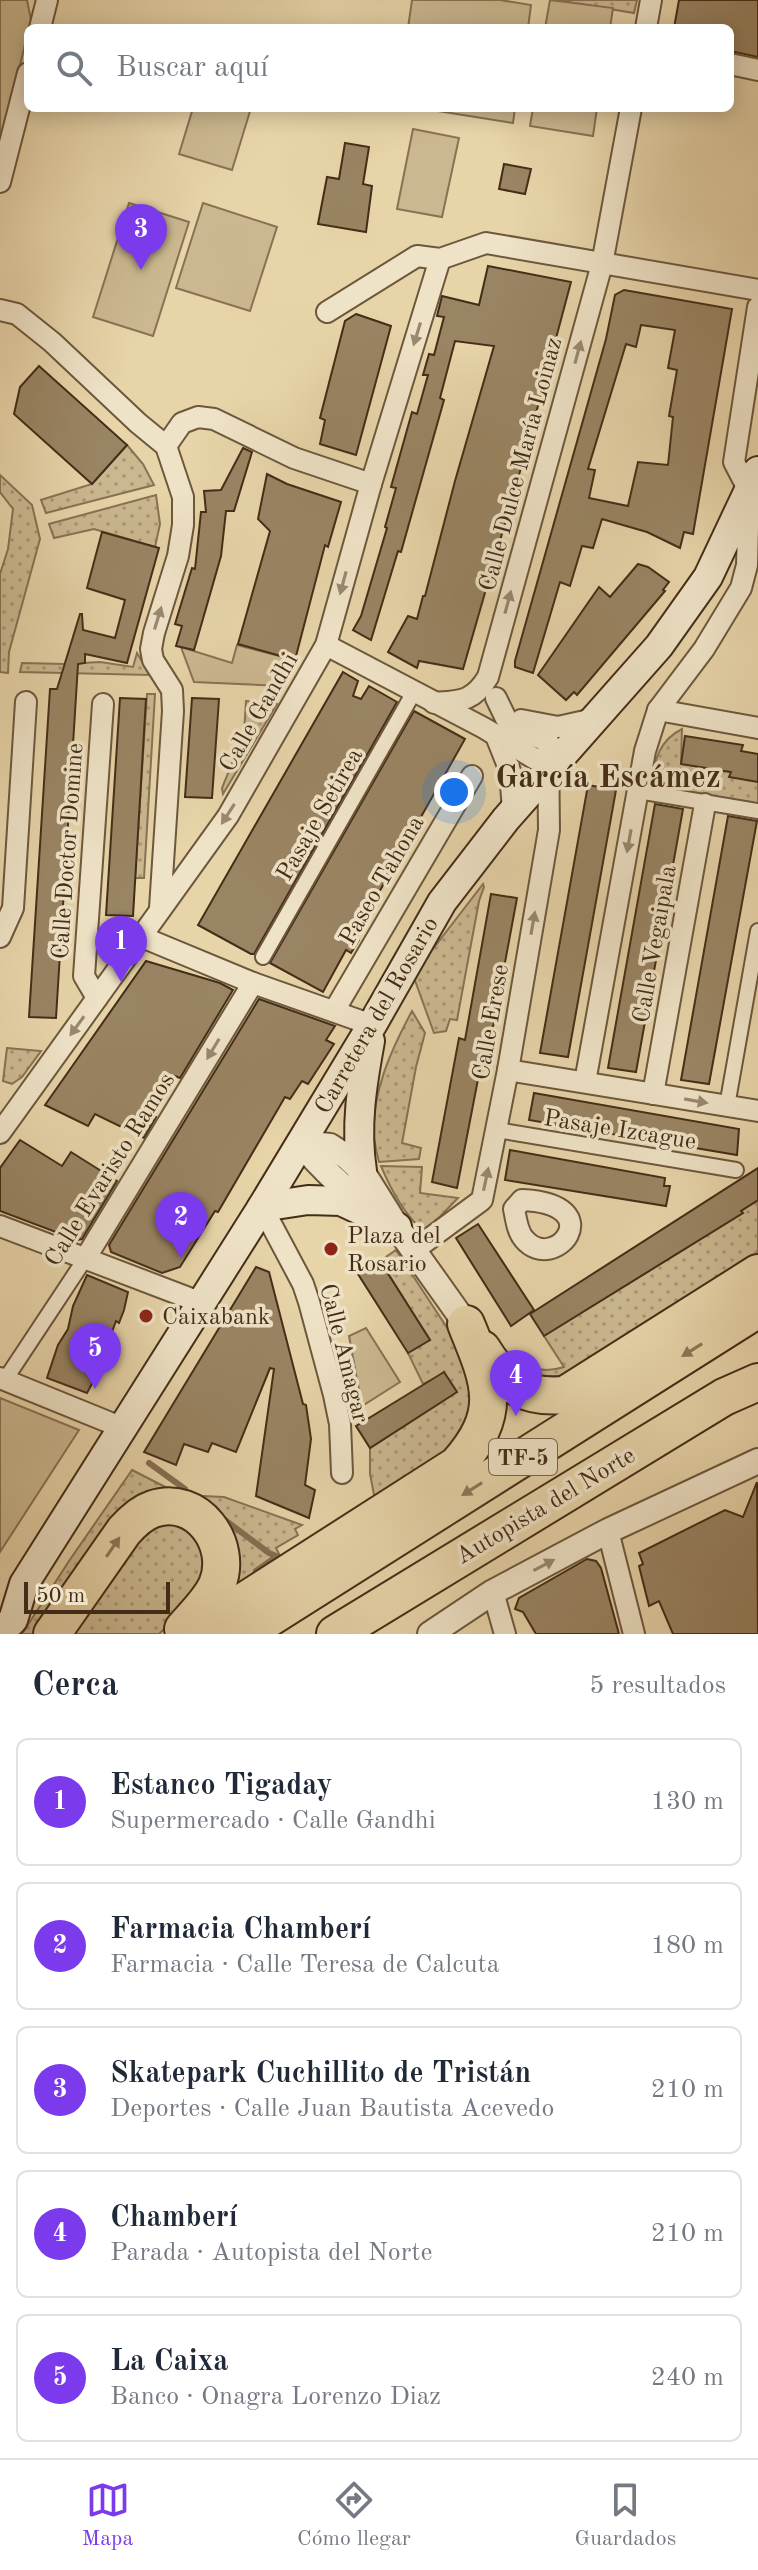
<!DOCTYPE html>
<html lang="es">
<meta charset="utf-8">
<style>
:root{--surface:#fff;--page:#f6f6f7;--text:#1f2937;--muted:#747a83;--line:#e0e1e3;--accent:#7c3aed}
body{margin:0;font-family:"Old Standard TT",serif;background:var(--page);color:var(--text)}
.scale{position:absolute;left:24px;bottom:20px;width:146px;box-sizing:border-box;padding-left:8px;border:4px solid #442d17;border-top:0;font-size:22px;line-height:28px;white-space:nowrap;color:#442d17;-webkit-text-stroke:6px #efe3c7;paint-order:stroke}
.you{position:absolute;left:454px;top:792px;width:28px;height:28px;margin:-20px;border:6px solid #fff;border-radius:50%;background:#1a73e8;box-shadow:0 0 0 12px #1a73e833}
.badge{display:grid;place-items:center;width:52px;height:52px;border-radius:50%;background:var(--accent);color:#fff;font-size:26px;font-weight:700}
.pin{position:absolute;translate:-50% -66px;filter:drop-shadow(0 2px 4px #0008)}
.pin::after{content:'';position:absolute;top:42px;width:28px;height:24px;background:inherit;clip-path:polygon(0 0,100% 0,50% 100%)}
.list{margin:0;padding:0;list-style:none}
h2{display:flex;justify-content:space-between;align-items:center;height:104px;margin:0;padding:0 32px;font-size:34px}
h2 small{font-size:26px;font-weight:400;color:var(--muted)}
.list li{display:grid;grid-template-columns:52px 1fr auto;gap:24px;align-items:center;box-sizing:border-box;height:128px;margin:0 16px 16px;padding:0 16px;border:2px solid var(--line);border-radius:12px}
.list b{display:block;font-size:30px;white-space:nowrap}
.list p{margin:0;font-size:26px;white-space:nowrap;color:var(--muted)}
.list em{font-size:26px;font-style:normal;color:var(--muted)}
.icon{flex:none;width:44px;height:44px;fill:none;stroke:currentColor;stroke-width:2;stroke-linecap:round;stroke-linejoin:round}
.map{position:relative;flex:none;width:758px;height:1634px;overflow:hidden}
.search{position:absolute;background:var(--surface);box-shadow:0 4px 20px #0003;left:24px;right:24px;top:24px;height:88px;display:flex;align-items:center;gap:20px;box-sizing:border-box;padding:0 28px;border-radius:12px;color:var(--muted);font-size:30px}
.sheet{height:824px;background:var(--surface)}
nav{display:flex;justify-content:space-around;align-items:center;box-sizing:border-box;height:112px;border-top:2px solid var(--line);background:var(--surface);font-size:22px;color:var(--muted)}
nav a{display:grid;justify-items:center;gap:4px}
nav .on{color:var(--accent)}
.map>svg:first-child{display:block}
.grass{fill:url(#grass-dots);stroke:#887254;stroke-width:2}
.park{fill:#cbb890;stroke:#887254;stroke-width:2}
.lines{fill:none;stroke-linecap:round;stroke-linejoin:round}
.stream{stroke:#856f51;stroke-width:6}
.building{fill:#998463;stroke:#442d17;stroke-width:2;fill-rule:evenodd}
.pedestrian-casing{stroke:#6d573c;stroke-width:18}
.minor-casing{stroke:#6d573c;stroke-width:24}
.tertiary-casing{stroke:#6d573c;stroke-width:28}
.secondary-casing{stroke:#442d17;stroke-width:32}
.motorway-casing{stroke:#442d17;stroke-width:40}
.pedestrian{stroke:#efe3c7;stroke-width:14}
.minor{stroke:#efe3c7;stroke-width:20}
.tertiary{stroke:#efe3c7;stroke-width:24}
.secondary{stroke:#efe3c7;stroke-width:28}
.motorway{stroke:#e7d4a9;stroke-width:36}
.oneway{fill:#9a886f}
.oneway2{fill:#8d7859}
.poi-dot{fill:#8f2418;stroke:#efe3c7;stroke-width:3}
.labels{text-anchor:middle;stroke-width:7;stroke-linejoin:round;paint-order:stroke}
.shield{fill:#efe3c7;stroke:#77644c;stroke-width:2}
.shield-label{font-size:22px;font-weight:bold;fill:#442d17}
.street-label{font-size:24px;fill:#442d17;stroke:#efe3c7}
.poi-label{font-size:24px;fill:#442d17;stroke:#efe3c7;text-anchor:start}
.district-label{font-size:32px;font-weight:bold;fill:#442d17;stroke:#efe3c7}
</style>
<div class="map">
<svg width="758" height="1634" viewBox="0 0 758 1634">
<defs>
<pattern id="grass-dots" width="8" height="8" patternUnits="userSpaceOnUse" patternTransform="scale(2)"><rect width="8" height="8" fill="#cbb890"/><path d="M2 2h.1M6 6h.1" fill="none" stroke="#a69675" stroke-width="1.8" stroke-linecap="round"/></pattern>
</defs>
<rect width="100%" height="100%" fill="#e7d4a9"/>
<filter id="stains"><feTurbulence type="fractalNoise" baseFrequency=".0025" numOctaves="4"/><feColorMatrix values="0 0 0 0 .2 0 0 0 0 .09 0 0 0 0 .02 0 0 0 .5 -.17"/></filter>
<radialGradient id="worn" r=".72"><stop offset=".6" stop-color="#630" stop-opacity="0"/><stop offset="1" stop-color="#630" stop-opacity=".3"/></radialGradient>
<g class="grass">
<polygon points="556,0 637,0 634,13"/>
<polygon points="127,445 143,464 154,485 46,513 41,500 92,484"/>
<polygon points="0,475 32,505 40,539 9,652 8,673 0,672 0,574 8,549 13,509 0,492"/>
<polygon points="156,495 160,524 155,547 94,529 54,538 49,524"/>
<polygon points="137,653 150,675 20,672 22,663 65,664 100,662 133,667"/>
<polygon points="147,694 155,694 144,878 135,878"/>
<polygon points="246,701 277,704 223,794 222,788 244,734"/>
<path d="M682,729L681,764L731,772L758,782V804L650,785C655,761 658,741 682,729Z"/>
<polygon points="483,884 484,887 479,901 457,1020 450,1019 446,1031 434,1033 413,975"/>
<path d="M412,1011L425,1033L416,1067L402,1143L421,1148L419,1159L379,1162C377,1154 375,1145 374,1137C371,1093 392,1048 412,1011Z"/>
<polygon points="7,1048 41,1051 22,1077 12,1084 3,1081"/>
<path d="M381,1166L422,1167L420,1193L458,1198L427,1230L423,1231C403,1213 391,1190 381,1166Z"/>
<path d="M758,1200V1255L566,1375C545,1378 532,1377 514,1365L521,1360C533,1371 548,1372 564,1367L544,1336L742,1213L741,1211Z"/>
<polygon points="396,1250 461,1349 477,1384 463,1443 375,1500 370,1474 370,1448 457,1392 445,1374 423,1384 408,1353 430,1340 380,1261"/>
<polygon points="132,1470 181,1495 224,1497 302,1525 295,1529 298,1535 276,1548 280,1556 216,1603 187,1499 50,1613 33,1634 22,1634 69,1561"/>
<path d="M170,1522C178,1526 192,1530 197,1538C221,1572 182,1612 159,1634H65L146,1528Z"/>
</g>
<g class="park">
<polygon points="0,0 27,0 31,20 0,147"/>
<polygon points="412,0 500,0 531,5 528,28 408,28"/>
<polygon points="550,0 613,8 610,28 545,28"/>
<polygon points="193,108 251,108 232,170 179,154"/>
<polygon points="419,108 515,108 513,123"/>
<polygon points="533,108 597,108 593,136 530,126"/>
<polygon points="413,129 459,138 442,217 397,209"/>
<polygon points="129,203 189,222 153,336 93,317"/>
<polygon points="203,203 277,227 250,311 176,288"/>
<polygon points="237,645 295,660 281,686 194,682 181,647 232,663"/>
<polygon points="366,1328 400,1382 362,1406 349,1336"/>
<polygon points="0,1398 79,1430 0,1552"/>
</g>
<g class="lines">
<g class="stream">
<polyline points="149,1463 185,1489"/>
<polyline points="221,1517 269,1553 281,1558"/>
<polyline points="256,1571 276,1557"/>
</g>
</g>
<g class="building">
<polygon points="679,0 758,0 758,57 730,51 730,28 674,28"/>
<polygon points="345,143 369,147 363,184 372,186 366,232 318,224 327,177 339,179"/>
<polygon points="504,164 531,169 525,194 499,189"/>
<polygon points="488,266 571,282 527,447 463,669 419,661 417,668 388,652 408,616 417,619 423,596 425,596 455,481 494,346 455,341 440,398 444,400 401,552 398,551 371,640 353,630 361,616 387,528 385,527 396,488 391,487 412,412 417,414 428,375 423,375 429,354 434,355 444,317 437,316 442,296 479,305"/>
<path d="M624,290L732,309L693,534L684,532L680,548L647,532L602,519L593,548L582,546L570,586L560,582L533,673L515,667V661L606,339L615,295ZM641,325L675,330L668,368L677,370L669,416L673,417L668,465L638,462L628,506L589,498L595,470L588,469L626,344L636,347Z"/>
<polygon points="356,314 391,326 356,455 320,444 325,420 320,418 345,321"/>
<polygon points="39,366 127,445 92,484 14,414 20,387"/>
<polygon points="243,448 252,452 234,511 226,511 221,556 194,650 176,646 182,626 175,624 192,568 195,569 201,512 206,512 204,491 221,490"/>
<polygon points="267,474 287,484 341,502 328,547 325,545 295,660 238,644 270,531 258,519"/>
<polygon points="102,532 159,548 127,663 85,654 85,663 78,664 56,1018 29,1017 50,689 57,689 80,614 82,614 83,630 115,638 125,600 87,588"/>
<polygon points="638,564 648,567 669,582 663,590 665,591 577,695 574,692 566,700 538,675 599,587 610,597"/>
<polygon points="343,672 358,681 353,696 361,699 369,686 397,702 254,954 251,954 198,925"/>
<polygon points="120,698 146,699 133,916 106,915"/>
<polygon points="192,698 219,699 212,798 185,797"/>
<polygon points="414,711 465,739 417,824 423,827 415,841 410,838 354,936 359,940 351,953 346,950 323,992 270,963"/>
<polygon points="685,736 743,745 741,751 758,754 758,782 729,777 731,772 681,764"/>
<polygon points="588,785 616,790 568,1057 540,1053"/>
<polygon points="655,804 683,809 636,1072 608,1068"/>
<polygon points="728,816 757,821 709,1084 681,1080"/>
<polygon points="491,894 517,898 490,1043 485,1043 457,1188 432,1182 459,1038 465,1040"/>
<polygon points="146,961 220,983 233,990 180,1078 175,1076 153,1115 156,1117 144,1138 95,1114 88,1126 45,1105"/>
<polygon points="259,999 335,1026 326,1040 334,1044 308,1084 302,1081 290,1099 285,1097 218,1212 215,1211 180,1267 162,1273 111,1252 109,1245"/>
<polygon points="534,1093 739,1129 737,1155 529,1120"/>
<polygon points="20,1140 62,1166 71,1152 117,1181 82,1239 77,1240 0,1211 0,1168"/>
<polygon points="510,1150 665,1178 664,1186 670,1186 666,1206 505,1180"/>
<polygon points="758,1168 758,1200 741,1211 743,1213 544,1336 530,1314"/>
<polygon points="478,1224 534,1310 511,1326 456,1238"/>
<polygon points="380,1261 430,1340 408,1353 358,1274"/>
<polygon points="256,1267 269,1272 303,1404 306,1405 311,1439 305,1485 315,1490 309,1518 256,1496 274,1369 270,1368 236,1452 212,1443 208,1452 184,1444 176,1465 144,1452"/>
<polygon points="87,1275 128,1292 124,1310 119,1323 116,1321 100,1365 102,1365 87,1393 47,1378 58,1345 68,1329 73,1306"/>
<polygon points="444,1372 457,1392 370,1448 356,1426"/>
<polygon points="757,1482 758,1634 673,1634 659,1601 649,1606 639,1566 643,1564 639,1553 725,1510 743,1517"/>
<polygon points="587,1559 596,1561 601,1568 619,1634 536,1634 523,1612 515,1609 519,1598"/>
</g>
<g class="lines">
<g class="pedestrian-casing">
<g id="pedestrian">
<polyline points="638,791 758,811"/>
<polyline points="263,957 414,692"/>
<polyline points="727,1106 758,931"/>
<polyline points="497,1130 736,1170"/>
<polyline points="5,1380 85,1259"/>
</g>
</g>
<g class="minor-casing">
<g id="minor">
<polyline points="40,28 47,0"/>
<polyline points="646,28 651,0"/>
<polyline points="730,64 758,70"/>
<polyline points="0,182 28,73"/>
<polyline points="0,310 17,314 52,342 138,423 166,446 183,497 183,525 178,556 154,633 151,649 153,660 172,690 173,711 160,908"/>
<polyline points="327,312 417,256 440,259 486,243 758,290"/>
<polyline points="166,446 182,423 198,417 214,419 294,458 371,484"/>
<polyline points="326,645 484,728 550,768"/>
<path d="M434,703C460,701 473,702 488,677L602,264L631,108"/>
<polyline points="658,710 758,728"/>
<polyline points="521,720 558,727 594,719"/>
<polyline points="496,736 510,771 513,811"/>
<polyline points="0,937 13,908 26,702"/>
<polyline points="142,937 253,983 372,1025"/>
<polyline points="97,998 84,976 103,704"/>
<polyline points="334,1011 472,776"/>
<polyline points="508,1070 758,1111"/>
<polyline points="585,1082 645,751 658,710 704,649 741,588 747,565 749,491 734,462 758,307"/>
<polyline points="653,1094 705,804"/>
<polyline points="0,1133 228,816 326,645 371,484 440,259"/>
<path d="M522,1200C612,1204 554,1275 524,1239C517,1231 516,1218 514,1209Z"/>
<polyline points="262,1207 303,1284 309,1302 334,1395 340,1424 342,1473"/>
<polyline points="0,1226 202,1303"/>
<polyline points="414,1250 482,1200 508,1070 549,830 548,741 510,727 496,698"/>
<polyline points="85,1259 253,983"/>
<polyline points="0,1378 123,1428"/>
<polyline points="608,1531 634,1634"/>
<polyline points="493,1592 505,1634"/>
</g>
</g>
<g class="tertiary-casing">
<g id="tertiary">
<polyline points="301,1143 330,1146 347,1157 362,1171 397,1227 466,1324"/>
<path d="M301,1143C320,1167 340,1186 366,1205"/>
<polyline points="430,1634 493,1592 608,1531 758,1461"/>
</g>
</g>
<g class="secondary-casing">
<g id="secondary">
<path d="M362,1171C355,1126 362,1085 370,1041"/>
<polyline points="262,1207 308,1200 341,1201 397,1227"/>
<polyline points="0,1632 13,1620 24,1584 262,1207 372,1025 442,902 506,819 659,646 708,577 758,471"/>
</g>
</g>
<g class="motorway-casing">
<g id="motorway">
<path d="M482,1349C503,1383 523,1399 565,1395L758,1273"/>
<path d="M52,1634L124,1531C132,1522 141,1513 153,1509C197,1494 234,1544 217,1585C210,1601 195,1615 183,1629"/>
<path d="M193,1634L457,1465C504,1412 490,1383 466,1324"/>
<polyline points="244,1634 758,1309"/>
<polyline points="335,1634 724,1397 758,1382"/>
</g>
</g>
<use href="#pedestrian" class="pedestrian"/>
<use href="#minor" class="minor"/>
<use href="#tertiary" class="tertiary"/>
<use href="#secondary" class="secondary"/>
<use href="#motorway" class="motorway"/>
</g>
<defs><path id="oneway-solid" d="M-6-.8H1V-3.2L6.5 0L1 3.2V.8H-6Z" transform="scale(2)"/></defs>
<g class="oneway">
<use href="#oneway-solid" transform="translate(417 334) rotate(107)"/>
<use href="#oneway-solid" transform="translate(578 352) rotate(-75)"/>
<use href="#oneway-solid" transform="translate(343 583) rotate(105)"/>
<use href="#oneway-solid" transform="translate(508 602) rotate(-75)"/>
<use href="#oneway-solid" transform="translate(158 618) rotate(-73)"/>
<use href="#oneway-solid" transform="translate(228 814) rotate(123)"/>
<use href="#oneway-solid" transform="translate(629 841) rotate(100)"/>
<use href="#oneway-solid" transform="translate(533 923) rotate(-80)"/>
<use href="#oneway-solid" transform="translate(77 1026) rotate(126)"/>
<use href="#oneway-solid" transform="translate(213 1049) rotate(121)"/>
<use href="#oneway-solid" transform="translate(696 1101) rotate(10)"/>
<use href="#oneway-solid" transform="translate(486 1179) rotate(-78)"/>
<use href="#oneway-solid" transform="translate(544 1565) rotate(-28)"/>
</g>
<g class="oneway2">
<use href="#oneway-solid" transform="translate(692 1350) rotate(148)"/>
<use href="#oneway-solid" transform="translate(472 1489) rotate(148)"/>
<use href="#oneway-solid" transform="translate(113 1547) rotate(-56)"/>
</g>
<g class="poi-dot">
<circle cx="331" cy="1249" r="8"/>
<circle cx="146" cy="1316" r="8"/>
</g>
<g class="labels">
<rect class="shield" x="489" y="1439" width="68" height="36" rx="6"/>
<g class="shield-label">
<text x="523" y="1465">TF-5</text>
</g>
<g class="street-label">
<text transform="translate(520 464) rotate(-75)" y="8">Calle Dulce María Loinaz</text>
<text transform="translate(258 712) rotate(-60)" y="8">Calle Gandhi</text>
<text transform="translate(319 814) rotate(-60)" y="8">Pasaje Setirea</text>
<text transform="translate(67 851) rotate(-86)" y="8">Calle Doctor Domine</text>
<text transform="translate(381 880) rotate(-60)" y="8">Paseo Tahona</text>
<text transform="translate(654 944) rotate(-80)" y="8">Calle Vegaipala</text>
<text transform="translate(376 1015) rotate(-60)" y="8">Carretera del Rosario</text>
<text transform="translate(490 1022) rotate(-80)" y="8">Calle Erese</text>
<text transform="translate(620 1129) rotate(9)" y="8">Pasaje Izcague</text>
<text transform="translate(109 1169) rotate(-58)" y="8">Calle Evaristo Ramos</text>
<text transform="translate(345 1353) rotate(76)" y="8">Calle Amagar</text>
<text transform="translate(545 1505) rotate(-31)" y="8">Autopista del Norte</text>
</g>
<g class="poi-label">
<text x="347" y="1243">Plaza del<tspan x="347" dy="28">Rosario</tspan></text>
<text x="162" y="1324">Caixabank</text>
</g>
<g class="district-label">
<text x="608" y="787">García Escámez</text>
</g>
</g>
<rect width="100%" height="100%" filter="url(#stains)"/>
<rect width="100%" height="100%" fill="url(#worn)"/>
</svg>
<div class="scale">50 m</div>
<div class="you"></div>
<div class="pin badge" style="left:121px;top:982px">1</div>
<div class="pin badge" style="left:181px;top:1258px">2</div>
<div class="pin badge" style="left:141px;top:270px">3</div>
<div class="pin badge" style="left:516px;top:1416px">4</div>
<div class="pin badge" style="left:95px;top:1389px">5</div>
<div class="search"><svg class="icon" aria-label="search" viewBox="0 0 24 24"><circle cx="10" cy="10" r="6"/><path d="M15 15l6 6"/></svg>Buscar aquí</div>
</div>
<section class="sheet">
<h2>Cerca<small>5 resultados</small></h2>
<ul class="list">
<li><span class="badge">1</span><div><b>Estanco Tigaday</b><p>Supermercado · Calle Gandhi</p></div><em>130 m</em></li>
<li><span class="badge">2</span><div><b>Farmacia Chamberí</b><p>Farmacia · Calle Teresa de Calcuta</p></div><em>180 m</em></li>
<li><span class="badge">3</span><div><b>Skatepark Cuchillito de Tristán</b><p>Deportes · Calle Juan Bautista Acevedo</p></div><em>210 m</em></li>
<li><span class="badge">4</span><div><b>Chamberí</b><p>Parada · Autopista del Norte</p></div><em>210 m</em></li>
<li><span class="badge">5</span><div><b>La Caixa</b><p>Banco · Onagra Lorenzo Diaz</p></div><em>240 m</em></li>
</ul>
</section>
<nav>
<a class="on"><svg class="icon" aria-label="map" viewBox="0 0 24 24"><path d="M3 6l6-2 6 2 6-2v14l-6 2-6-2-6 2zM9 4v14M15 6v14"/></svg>Mapa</a>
<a><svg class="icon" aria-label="directions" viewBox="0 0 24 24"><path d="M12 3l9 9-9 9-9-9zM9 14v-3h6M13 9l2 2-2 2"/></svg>Cómo llegar</a>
<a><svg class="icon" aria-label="saved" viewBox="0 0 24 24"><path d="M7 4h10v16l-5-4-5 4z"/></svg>Guardados</a>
</nav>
